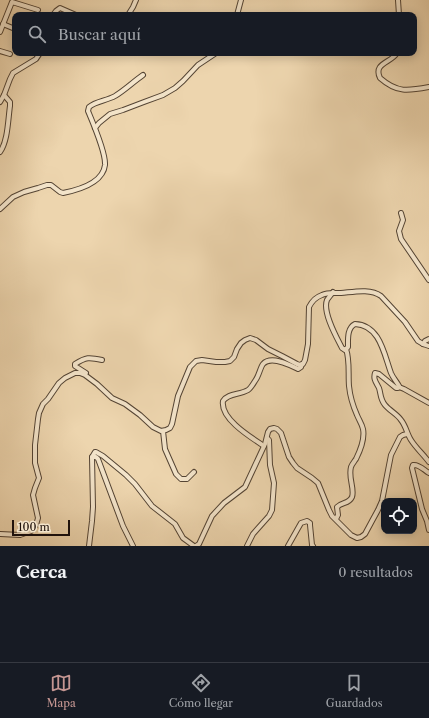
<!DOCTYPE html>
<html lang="es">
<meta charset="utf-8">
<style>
:root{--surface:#171b24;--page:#20242c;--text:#f1f3f6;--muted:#9ea1a6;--line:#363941;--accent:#c59692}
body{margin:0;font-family:"Libre Caslon Text",serif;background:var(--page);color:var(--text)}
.controls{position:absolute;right:12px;bottom:12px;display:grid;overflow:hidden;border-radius:8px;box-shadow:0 2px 10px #0003}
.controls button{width:36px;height:36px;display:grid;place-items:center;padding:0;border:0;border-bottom:1px solid var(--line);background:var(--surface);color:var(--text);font:20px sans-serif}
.scale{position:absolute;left:12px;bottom:10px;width:58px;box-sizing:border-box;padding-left:4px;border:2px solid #21130c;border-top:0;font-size:11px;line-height:14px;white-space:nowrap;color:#21130c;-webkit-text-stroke:3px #f3e4ca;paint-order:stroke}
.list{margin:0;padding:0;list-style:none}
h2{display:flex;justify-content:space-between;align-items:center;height:52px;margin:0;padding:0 16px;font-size:17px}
h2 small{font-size:13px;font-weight:400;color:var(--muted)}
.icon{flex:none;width:22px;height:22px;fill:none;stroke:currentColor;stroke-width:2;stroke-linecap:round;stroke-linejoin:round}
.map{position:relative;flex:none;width:429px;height:546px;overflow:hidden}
.search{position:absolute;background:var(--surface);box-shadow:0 2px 10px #0003;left:12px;right:12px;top:12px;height:44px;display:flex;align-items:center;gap:10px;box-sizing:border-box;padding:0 14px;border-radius:8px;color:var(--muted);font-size:15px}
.sheet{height:116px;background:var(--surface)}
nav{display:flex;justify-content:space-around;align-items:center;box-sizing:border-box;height:56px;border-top:1px solid var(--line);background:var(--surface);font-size:11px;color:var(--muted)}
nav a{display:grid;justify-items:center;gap:2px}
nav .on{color:var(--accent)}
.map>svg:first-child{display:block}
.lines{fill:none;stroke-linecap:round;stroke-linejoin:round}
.street-casing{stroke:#544434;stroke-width:6}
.street{stroke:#f3e4ca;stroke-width:4}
</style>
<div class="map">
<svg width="429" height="546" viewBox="0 0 429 546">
<rect width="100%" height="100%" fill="#edd5ae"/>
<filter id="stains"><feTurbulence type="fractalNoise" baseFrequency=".005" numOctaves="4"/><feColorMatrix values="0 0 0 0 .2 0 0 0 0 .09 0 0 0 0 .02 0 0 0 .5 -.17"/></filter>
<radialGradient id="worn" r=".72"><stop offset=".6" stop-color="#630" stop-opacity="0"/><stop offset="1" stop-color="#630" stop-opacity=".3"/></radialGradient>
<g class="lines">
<g class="street-casing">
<g id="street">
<polyline points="398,0 399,15"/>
<polyline points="53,15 56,11 60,8 76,15"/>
<polyline points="128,15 133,7 136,0"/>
<polyline points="237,15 241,0"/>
<polyline points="3,24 15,29"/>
<polyline points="0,32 12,2 38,10"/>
<polyline points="0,51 10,54"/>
<path d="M397,53C391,63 373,63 380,78C397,93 408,91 429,87"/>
<polyline points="0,102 4,95 10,79 13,73 36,59 40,53"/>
<polyline points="95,128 99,123 110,114 123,110 144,102 163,95 175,88 183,81 198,65 216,53"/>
<path d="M0,152C8,141 8,119 10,106V102L4,95"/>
<path d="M0,209L13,197L24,192L38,188L47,185H51L60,192L63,193C78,190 103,183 105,165C106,153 93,123 88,111L89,107C96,101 106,101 115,96C125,90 133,82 143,75"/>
<polyline points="401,213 403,220 399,231 401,239 429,280"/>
<path d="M333,292C331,295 329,297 327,300C322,312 337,338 342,348L345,350L348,347C348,339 347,328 355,324C380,325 384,354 391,373C393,378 397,382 399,386L398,388H396L379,374L375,373C373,379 376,382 379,388C381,394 380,399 385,405C390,411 397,414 401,420C406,426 407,434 411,440C416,448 423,454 429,462"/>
<polyline points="423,344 425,341 429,339"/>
<path d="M86,373L75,366V364C86,357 89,357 102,360"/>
<polyline points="399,387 404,389 429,403"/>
<polyline points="163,431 165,449 176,474 181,479 187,479 194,472"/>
<path d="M264,446C252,438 220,419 223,401C228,393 240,395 248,390C251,388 253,384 255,381C259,376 260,368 263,364C271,355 290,365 298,369L301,367L302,364"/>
<polyline points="92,457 96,457 98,459 123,526 133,546"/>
<path d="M429,473C424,470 419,464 413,465L412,468L422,509L427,521L429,530"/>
<path d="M336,519L338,515L337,507C342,502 349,504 352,497C355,489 348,478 351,467C352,464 354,462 356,459C360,451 365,439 363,429C362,424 359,420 357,415C353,406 350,396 349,386C348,374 350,360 346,349"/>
<path d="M0,534L20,535L31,531L36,525L38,518L33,495L35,488L39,478L35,463V445L38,419L39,413L43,404L48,399L59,383L65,378L75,373H80L85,375L97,384L112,398L125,404L140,415L153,427L161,431L166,430L170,428L172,424L178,396L190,367L196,361L202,360L216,362H225L230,361L234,357L237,349L241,343L245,340L250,338L256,340L268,349L282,356L297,364L300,365L303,364L305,360L308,344L309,307C312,301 316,297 322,295C328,292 334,293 341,293C353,292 370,288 381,296L405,322L418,341L423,344L429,346"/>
<polyline points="89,546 92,521 93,507 92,457 95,452 96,452 103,456 126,475 135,484 152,506 175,524 183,538 194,546"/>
<polyline points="196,546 199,544 212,516 224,503 245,487 265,444 268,432 270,429 274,428 277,429 281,433 289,457 293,463 297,468 312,478 318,483 329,510 332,516 351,535 357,538 361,537 365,534 372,521 378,510 382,501 391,455 400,437 403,435 407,434"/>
<polyline points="247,546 253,534 269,516 272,510 274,483 270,465 269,440 267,438"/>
<polyline points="288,546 301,523 307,521 310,523 310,525 312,545 313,546"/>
</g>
</g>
<use href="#street" class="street"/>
</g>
<rect width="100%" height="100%" filter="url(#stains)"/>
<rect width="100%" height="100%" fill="url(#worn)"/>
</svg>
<div class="controls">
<button><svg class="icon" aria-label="locate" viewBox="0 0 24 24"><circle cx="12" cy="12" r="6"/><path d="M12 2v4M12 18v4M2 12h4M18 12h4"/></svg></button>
</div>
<div class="scale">100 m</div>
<div class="search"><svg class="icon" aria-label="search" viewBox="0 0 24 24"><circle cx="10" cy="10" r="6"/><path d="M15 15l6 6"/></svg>Buscar aquí</div>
</div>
<section class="sheet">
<h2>Cerca<small>0 resultados</small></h2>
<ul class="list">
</ul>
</section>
<nav>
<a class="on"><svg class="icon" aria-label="map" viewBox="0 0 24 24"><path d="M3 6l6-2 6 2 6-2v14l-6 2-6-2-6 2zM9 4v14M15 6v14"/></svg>Mapa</a>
<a><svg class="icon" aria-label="directions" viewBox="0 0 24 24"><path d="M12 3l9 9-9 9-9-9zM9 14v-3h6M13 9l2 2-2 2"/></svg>Cómo llegar</a>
<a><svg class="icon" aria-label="saved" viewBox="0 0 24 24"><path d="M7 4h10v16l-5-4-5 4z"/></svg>Guardados</a>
</nav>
